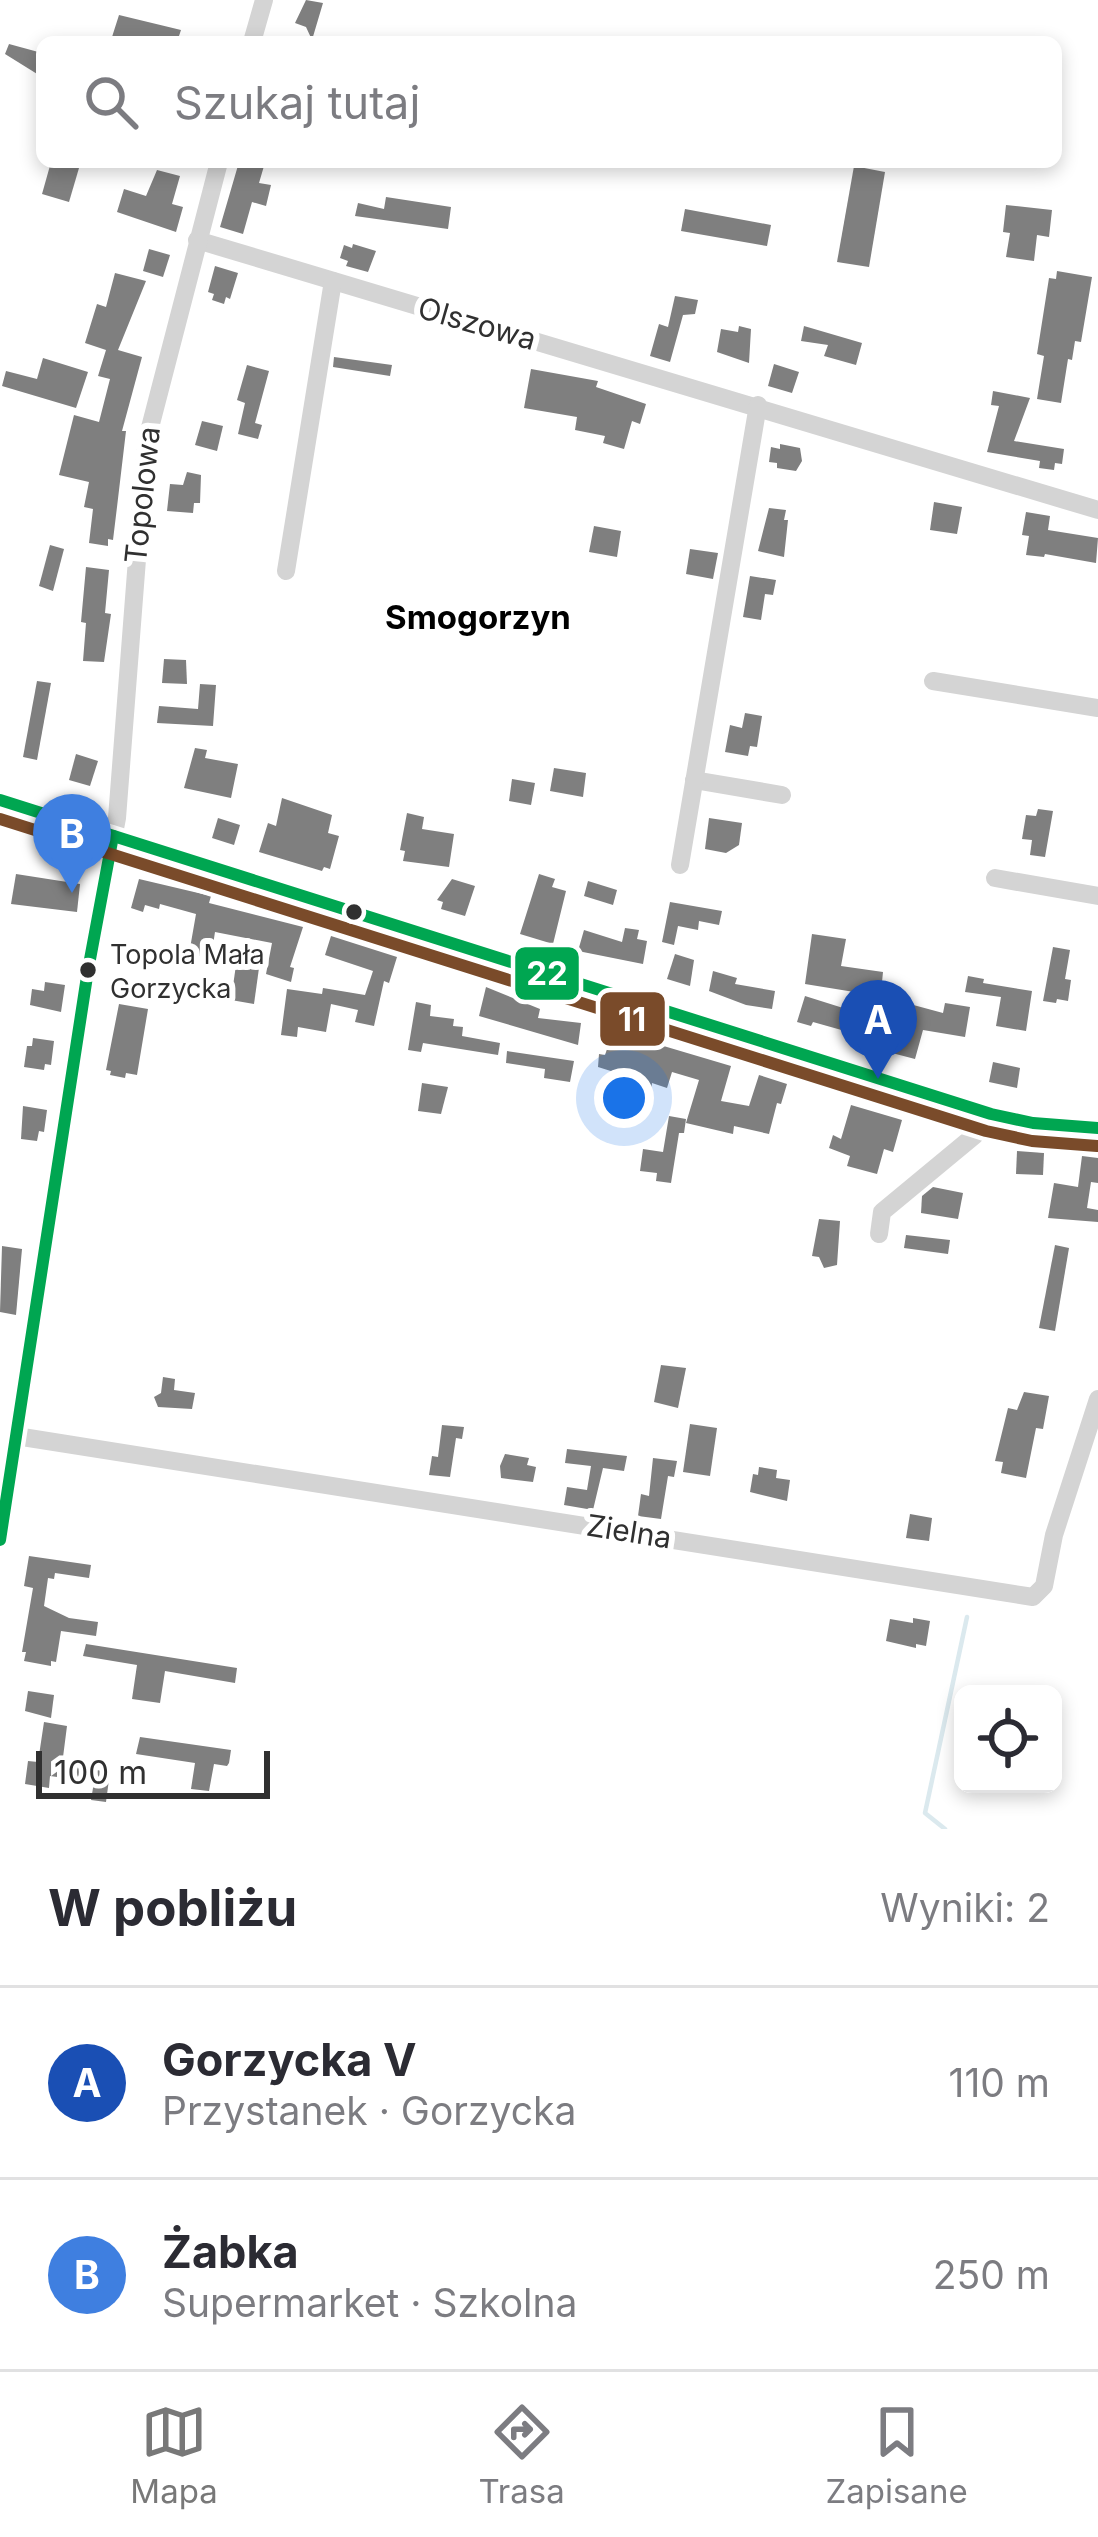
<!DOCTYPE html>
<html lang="pl">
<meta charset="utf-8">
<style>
:root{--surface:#fff;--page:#f2f2f3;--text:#2b2b33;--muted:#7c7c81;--line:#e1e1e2;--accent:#787878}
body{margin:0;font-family:Inter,sans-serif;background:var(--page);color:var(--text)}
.controls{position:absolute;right:36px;bottom:36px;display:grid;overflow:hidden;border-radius:18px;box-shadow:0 6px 18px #0003}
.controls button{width:108px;height:108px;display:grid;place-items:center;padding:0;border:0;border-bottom:3px solid var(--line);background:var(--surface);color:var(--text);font:60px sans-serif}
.scale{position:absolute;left:36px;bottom:30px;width:234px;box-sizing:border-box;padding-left:12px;border:6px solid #303030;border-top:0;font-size:33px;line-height:42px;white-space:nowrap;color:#303030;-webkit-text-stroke:9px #fff;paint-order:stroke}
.you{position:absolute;left:624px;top:1098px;width:42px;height:42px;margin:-30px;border:9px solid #fff;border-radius:50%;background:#1a73e8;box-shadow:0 0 0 18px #1a73e833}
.badge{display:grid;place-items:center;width:78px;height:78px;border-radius:50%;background:var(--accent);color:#fff;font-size:39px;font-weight:700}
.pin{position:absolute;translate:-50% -99px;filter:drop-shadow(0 3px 6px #0008)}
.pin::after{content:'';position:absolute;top:63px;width:42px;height:36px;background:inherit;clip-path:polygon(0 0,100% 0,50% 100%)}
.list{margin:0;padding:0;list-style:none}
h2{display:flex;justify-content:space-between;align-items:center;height:156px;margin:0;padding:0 48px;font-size:51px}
h2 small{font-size:39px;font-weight:400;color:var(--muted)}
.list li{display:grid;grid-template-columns:78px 1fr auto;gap:36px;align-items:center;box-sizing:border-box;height:192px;padding:0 48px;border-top:3px solid var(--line)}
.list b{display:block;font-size:45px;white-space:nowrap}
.list p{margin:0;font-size:39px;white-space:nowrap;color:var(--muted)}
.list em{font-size:39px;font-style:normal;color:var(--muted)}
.icon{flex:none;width:66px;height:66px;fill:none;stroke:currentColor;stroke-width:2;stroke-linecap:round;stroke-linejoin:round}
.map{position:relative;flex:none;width:1098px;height:1829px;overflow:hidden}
.search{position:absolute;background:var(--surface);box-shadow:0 6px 18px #0003;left:36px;right:36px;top:36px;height:132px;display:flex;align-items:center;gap:30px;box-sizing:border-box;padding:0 42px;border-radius:18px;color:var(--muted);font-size:45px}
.sheet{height:540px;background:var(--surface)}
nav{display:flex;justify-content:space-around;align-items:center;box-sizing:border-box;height:168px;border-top:3px solid var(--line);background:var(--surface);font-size:33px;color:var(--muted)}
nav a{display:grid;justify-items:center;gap:6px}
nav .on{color:var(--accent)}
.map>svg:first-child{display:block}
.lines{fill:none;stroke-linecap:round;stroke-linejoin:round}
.stream{stroke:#dbe9ee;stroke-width:4.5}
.building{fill:#7f7f7f}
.minor{stroke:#d4d4d4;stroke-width:18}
.bus-1-casing{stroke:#fff;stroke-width:21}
.bus-2-casing{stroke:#fff;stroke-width:21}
.bus-1{stroke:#00a651;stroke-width:12}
.bus-2{stroke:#7a4b2a;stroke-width:12}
.bus-dot{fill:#303030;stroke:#fff;stroke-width:4.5}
.labels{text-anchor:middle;stroke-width:12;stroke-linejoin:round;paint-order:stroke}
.bus-label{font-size:27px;fill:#303030;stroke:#fff;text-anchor:start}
.street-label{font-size:30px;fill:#303030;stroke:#fff}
.neighbourhood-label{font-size:33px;font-weight:bold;fill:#000;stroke:#fff}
.line-badge{stroke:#fff;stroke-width:4.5}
.badge-label{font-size:33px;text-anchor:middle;font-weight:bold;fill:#fff}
</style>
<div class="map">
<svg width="1098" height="1829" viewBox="0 0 1098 1829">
<rect width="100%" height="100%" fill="#fff"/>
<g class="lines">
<polyline class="stream" points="945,1829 925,1813 967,1617"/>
</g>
<g class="building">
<polygon points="306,0 323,3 312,40 306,27 295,23"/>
<polygon points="119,15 181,30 177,42 116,42 117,38 112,37"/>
<polygon points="9,44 42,53 42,77 5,54"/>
<polygon points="51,162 79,168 69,202 42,194"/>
<polygon points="239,162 264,166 259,183 271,185 266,206 252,202 243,234 220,227"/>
<polygon points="854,166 885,172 869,267 837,262"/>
<polygon points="157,170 180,176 172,204 183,207 176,232 117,212 124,189 146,196"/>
<polygon points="386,197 451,207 448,229 355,216 358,203 384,209"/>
<polygon points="1006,205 1052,210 1049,237 1037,235 1034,261 1006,257 1010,233 1003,232"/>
<polygon points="685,209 771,225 767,246 681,231"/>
<polygon points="353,244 376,251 368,272 346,266 348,261 340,258 344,245 352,248"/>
<polygon points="149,249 170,255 163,277 143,271"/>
<polygon points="215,266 238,273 230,299 226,297 224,304 212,300 214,294 208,292"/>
<polygon points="1057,271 1092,277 1081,342 1075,341 1072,360 1068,359 1061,403 1037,399 1044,356 1037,354 1049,278 1056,279"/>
<polygon points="115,273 146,281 118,350 142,357 122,431 126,431 117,507 113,540 108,539 108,546 89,543 93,509 84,507 89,482 59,475 74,415 99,422 110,379 98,376 106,350 85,343 97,304 106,307"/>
<polygon points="675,296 698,300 695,314 683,315 670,362 650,356 659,324 668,327"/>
<polygon points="739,326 751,329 749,363 717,352 721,329 738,332"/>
<polygon points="804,326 862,343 856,365 824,356 828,345 801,341"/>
<polygon points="334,357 392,365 390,376 333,367"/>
<polygon points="43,358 88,372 76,408 2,386 6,371 37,379"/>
<polygon points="774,364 799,372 792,393 768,386"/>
<polygon points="247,365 269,371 255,423 262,425 258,439 238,434 245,403 237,400"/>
<polygon points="531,369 598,381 596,387 646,404 640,424 632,421 624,449 603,443 605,436 575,430 577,417 524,408"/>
<polygon points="993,391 1030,398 1014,441 1064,449 1062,464 1055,463 1054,470 1039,468 1040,461 987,452 999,406 991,405"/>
<polygon points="202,421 223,426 217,451 195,445"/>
<polygon points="780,444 800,448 802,461 796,471 777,468 777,463 769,462 771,447 780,449"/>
<polygon points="187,472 201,475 200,503 194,503 193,513 167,511 170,484 183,485"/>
<polygon points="934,502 962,507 957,534 930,530"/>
<polygon points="769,508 786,510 784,520 788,520 784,557 758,551"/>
<polygon points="1026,512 1050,516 1048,530 1098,538 1096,563 1045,554 1044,557 1026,555 1029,536 1022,535"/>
<polygon points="594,526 621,531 617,557 589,552"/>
<polygon points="50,545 64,549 53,591 39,586"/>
<polygon points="690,549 718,553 713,579 686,574"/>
<polygon points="86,567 109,570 105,613 111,614 104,662 83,661 86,623 81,622"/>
<polygon points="750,576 776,580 773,595 765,594 761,620 743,617"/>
<polygon points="164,659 186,660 187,684 162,683"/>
<polygon points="37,681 51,683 37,760 23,757"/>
<polygon points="200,684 216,685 213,726 157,723 159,706 198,709"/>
<polygon points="745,713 762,716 757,747 750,746 748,756 725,752 730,725 742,728"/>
<polygon points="195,748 207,750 205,758 238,764 231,798 184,788"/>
<polygon points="76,754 98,761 90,786 69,780"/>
<polygon points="554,768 586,773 583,797 550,791"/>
<polygon points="512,779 535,783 531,805 509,801"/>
<polygon points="282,798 332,815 328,833 339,836 330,869 324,867 322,871 259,852 268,823 276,826"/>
<polygon points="1038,809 1053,811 1045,857 1030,855 1032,840 1022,839 1026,815 1036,816"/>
<polygon points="407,813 424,817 422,829 454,834 449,867 403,861 405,851 400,850"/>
<polygon points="218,818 240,825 234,845 212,838"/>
<polygon points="709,818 742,823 739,845 726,853 705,849"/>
<polygon points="16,874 80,884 77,912 11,904"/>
<polygon points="539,874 555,879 552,887 566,891 553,944 520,934"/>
<polygon points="139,879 211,896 209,903 303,927 290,967 294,968 291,982 266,974 272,943 215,932 211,958 189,954 196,914 160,904 159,909 145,905 143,912 131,908"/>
<polygon points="452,879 475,886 465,916 441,909 443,902 437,900"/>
<polygon points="588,881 617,890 613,905 584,896"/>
<polygon points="670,902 722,911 719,925 699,921 698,930 678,926 674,945 662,942"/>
<polygon points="625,928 639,930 637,939 647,941 643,964 578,951 584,930 622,942"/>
<polygon points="812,934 846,939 841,966 883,972 882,982 889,983 885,997 805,984"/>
<polygon points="331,936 397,957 389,983 384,981 374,1026 355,1022 358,1010 331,1004 326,1032 298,1027 297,1037 281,1035 287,989 322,994 323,988 365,995 373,971 325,955"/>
<polygon points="1053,947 1070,950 1065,979 1071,980 1068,1001 1057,999 1056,1003 1043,1001"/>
<polygon points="675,954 694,960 690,986 667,979"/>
<polygon points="236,965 259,968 254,1004 231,1000"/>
<polygon points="713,971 737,978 735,984 775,991 772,1009 746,1005 709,991"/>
<polygon points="968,976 984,979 983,983 1032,991 1026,1031 996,1026 1001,997 965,992"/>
<polygon points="45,982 65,985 61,1012 30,1005 32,989 44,991"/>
<polygon points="486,987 540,1009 538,1018 581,1023 578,1045 479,1016"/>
<polygon points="805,996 878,1019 872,1038 868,1037 866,1044 844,1036 845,1031 813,1022 811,1026 797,1022"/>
<polygon points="416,1002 431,1005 430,1016 454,1019 453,1026 463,1027 462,1036 500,1043 498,1055 423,1043 421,1052 408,1050"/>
<polygon points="906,1003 943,1013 945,1003 970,1007 965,1037 923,1030 915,1059 892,1053"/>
<polygon points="119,1004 148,1009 137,1075 126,1073 125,1078 110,1075 111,1071 106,1070"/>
<polygon points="613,1031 731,1066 721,1101 749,1106 759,1075 787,1084 781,1104 777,1103 769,1134 734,1126 733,1134 686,1123 699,1080 672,1072 667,1088 652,1083 651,1093 630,1087 633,1078 598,1067 599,1054 605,1055"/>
<polygon points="33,1038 54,1041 51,1065 45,1064 44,1070 24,1067 27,1046 32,1046"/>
<polygon points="507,1051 574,1061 570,1082 544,1078 545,1069 506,1063"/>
<polygon points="993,1062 1020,1068 1017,1088 989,1082"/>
<polygon points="422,1083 448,1087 441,1114 418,1111"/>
<polygon points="851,1105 902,1120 893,1152 884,1149 877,1174 847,1166 850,1156 829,1148 833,1135 841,1139"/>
<polygon points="23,1106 47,1110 44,1132 39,1131 37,1141 21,1139"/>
<polygon points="669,1116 686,1119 684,1133 679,1133 671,1183 656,1181 657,1173 640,1171 643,1149 663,1152"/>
<polygon points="1017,1151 1044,1153 1043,1175 1016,1174"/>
<polygon points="1082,1156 1098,1158 1098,1183 1091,1182 1087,1208 1098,1210 1098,1222 1048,1218 1054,1183 1078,1187"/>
<polygon points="933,1187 963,1193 958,1219 921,1213 922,1196"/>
<polygon points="819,1219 840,1221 837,1265 824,1268 819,1257 812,1256"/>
<polygon points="906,1235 950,1240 948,1254 904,1248"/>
<polygon points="1055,1245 1069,1248 1055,1331 1039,1328"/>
<polygon points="2,1246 22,1249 16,1315 0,1312"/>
<polygon points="661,1365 686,1368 678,1408 654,1402"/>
<polygon points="163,1377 175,1379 174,1390 195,1393 192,1409 158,1407 154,1397 161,1393"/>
<polygon points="1024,1392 1049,1396 1043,1429 1036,1428 1026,1478 1001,1473 1003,1462 995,1461 1008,1408 1017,1410"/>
<polygon points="690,1424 717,1428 710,1476 683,1472"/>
<polygon points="442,1425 464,1427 462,1439 456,1438 450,1477 429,1475 432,1456 438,1457"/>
<polygon points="567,1449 627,1456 624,1471 603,1468 593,1510 564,1505 567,1487 587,1490 591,1466 565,1463"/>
<polygon points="505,1454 529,1458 527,1465 536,1467 533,1482 501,1478 500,1466"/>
<polygon points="653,1458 677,1461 674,1477 668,1476 661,1519 638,1516 641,1494 649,1496"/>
<polygon points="759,1467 777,1470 776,1478 790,1480 787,1501 750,1492 753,1474 758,1475"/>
<polygon points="910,1514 932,1518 929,1541 906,1538"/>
<polygon points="29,1556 91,1565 89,1578 55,1573 54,1579 48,1578 44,1606 69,1618 98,1622 96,1636 61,1631 56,1662 51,1661 51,1666 24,1661 26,1652 22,1652 33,1588 24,1586"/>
<polygon points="913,1618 930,1621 926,1646 916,1644 916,1648 886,1641 890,1619 913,1623"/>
<polygon points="86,1644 237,1668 235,1683 165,1671 160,1703 132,1699 137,1665 83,1656"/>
<polygon points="28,1691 54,1695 51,1718 25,1711"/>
<polygon points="44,1722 67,1726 62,1765 110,1772 106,1802 91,1800 94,1782 50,1776 49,1788 25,1784 28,1761 38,1762"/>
<polygon points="140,1737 231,1750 229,1763 227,1766 214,1764 209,1791 191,1789 195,1763 136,1754"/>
</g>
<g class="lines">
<g class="minor">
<polyline points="252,42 264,0"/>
<polyline points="197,240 1098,510"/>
<polyline points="286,571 333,281"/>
<polyline points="933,681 1098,708"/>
<polyline points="694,780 782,795"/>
<polyline points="0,800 991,1114 1033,1123 1098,1128"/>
<polyline points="680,865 758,405"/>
<polyline points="995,878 1098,896"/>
<polyline points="879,1234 882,1212 975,1135 983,1112"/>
<polyline points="16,1436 1033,1597 1044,1586 1054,1535 1098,1399"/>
<polyline points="0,1540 88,970 117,818 146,443 219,162"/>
</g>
<g class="bus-1-casing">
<g id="bus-1">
<polyline points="0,800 991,1114 1033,1123 1098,1128"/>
<polyline points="0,1540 88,970 113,836"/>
</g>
</g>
<g class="bus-2-casing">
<polyline id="bus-2" points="0,819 986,1131 1032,1141 1097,1146"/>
</g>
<use href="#bus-1" class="bus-1"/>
<use href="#bus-2" class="bus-2"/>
</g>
<g class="bus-dot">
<circle cx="354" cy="912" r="10"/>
<circle cx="88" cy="970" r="10"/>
</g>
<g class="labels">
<g class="bus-label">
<text x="110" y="964">Topola Mała<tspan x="110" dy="34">Gorzycka</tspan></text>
</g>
<g class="street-label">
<text transform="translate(477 324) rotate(16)" y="10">Olszowa</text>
<text transform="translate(143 495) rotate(-84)" y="10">Topolowa</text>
<text transform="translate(629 1532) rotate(9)" y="10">Zielna</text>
</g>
<g class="neighbourhood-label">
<text x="478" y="629">Smogorzyn</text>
</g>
</g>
<g class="line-badge">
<rect x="513" y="945" width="68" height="57" rx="12" fill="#00a651"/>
<rect x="598" y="990" width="69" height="58" rx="12" fill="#7a4b2a"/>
</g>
<g class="badge-label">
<text x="547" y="985">22</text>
<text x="632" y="1031">11</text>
</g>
</svg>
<div class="controls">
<button><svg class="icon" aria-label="locate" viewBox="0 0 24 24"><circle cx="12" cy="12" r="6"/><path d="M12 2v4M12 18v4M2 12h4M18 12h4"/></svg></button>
</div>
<div class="scale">100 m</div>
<div class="you"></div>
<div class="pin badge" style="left:878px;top:1079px;background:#1a4fb4">A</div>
<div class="pin badge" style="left:72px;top:893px;background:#3f7fe0">B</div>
<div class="search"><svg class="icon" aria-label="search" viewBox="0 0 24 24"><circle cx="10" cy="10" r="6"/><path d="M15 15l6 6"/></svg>Szukaj tutaj</div>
</div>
<section class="sheet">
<h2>W pobliżu<small>Wyniki: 2</small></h2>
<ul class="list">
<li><span class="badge" style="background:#1a4fb4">A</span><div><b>Gorzycka V</b><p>Przystanek · Gorzycka</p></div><em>110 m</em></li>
<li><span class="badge" style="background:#3f7fe0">B</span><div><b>Żabka</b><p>Supermarket · Szkolna</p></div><em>250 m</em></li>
</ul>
</section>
<nav>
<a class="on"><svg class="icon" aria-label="map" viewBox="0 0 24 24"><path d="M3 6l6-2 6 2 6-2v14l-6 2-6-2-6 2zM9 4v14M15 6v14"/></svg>Mapa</a>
<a><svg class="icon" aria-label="directions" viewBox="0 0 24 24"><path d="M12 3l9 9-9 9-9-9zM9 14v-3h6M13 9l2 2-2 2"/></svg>Trasa</a>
<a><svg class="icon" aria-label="saved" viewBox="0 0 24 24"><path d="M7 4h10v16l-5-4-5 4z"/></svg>Zapisane</a>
</nav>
